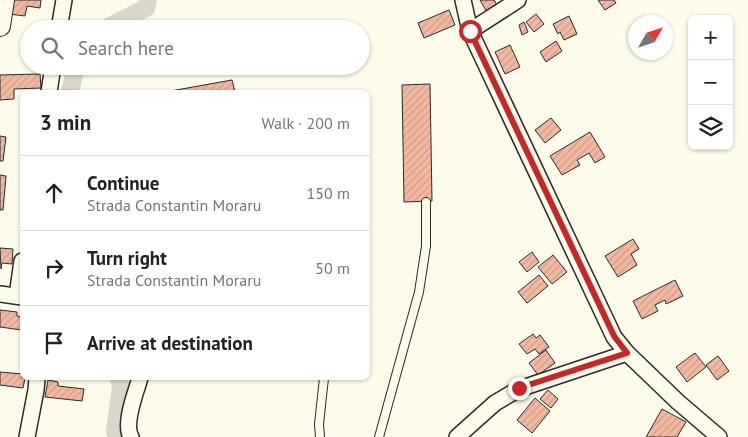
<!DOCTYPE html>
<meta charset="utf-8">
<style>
:root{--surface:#fff;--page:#f6f6f6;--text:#202124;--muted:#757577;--line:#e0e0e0}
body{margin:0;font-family:"PT Sans",sans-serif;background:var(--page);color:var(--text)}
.controls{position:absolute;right:15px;top:15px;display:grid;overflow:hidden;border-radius:8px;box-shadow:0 1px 4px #0004}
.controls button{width:45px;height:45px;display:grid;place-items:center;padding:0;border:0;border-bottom:1px solid var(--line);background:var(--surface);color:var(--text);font:25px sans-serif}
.compass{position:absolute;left:628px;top:15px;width:45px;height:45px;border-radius:50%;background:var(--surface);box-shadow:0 1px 4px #0004;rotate:51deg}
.stop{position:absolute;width:15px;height:15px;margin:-11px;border:4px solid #c62828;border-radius:50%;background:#fff}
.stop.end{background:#c62828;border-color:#fff;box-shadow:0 1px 5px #0008}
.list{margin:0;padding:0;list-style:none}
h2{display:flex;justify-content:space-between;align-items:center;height:65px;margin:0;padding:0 20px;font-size:21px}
h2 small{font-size:16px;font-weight:400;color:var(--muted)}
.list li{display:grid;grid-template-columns:32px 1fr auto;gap:15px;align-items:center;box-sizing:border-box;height:75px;padding:0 20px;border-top:1px solid var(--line)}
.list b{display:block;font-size:19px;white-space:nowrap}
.list p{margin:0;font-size:16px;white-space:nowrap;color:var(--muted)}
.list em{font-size:16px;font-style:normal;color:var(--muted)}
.icon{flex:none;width:28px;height:28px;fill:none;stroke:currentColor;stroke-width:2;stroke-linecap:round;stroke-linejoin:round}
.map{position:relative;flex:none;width:748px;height:437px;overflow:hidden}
.search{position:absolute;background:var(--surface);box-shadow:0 1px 4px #0004;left:20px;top:20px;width:350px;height:55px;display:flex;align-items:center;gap:12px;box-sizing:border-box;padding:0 18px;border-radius:28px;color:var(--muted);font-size:19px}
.panel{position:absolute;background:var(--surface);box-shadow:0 1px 4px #0004;left:20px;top:90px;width:350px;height:290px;border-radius:8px}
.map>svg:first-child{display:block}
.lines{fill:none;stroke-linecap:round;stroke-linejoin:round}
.canal{stroke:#d8d7c9;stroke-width:18}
.building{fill:url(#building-hatch);stroke:#2b2b2b}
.lane-casing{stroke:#2b2b2b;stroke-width:10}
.street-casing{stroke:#2b2b2b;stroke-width:18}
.secondary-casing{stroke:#2b2b2b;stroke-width:22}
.lane{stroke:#fdfbea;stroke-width:8}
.street{stroke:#fdfbea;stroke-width:15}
.secondary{stroke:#fdfbea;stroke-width:20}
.route{stroke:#c62828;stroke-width:6}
</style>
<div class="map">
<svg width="748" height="437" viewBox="0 0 748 437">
<defs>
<pattern id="building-hatch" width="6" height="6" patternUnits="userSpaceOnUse" patternTransform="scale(1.25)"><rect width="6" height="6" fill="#f2b8a0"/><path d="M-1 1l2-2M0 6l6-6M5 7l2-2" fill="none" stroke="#d09e8a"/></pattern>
</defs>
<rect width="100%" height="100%" fill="#fdfbea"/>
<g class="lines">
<g class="canal">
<polyline points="104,29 146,8 148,0"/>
<polyline points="70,92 76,66"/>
<polyline points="118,437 115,431 121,387 119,378"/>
</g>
</g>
<g class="building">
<polygon points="10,0 41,0 40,8 27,6 25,16 9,14"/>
<polygon points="480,0 494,0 500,10 489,16"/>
<polygon points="598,0 614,0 616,3 605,10"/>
<polygon points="449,10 455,25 424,38 418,23"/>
<polygon points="536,14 544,24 534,32 526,22"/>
<polygon points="569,16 577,34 564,40 560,32 558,34 553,24"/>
<polygon points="524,22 528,32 522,35 519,25"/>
<polygon points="556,41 562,51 546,62 540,52"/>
<polygon points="510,45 520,67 505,74 495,52"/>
<polygon points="40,74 41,88 14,89 14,99 0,100 0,75"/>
<polygon points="232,80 235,92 165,92"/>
<polygon points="430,84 432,201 404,202 402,85"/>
<polygon points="551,118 561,130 545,143 535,130"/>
<polygon points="590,132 605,157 595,163 589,153 577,160 580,165 562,175 550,156"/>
<polygon points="0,136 6,137 3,161 0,161"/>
<polygon points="0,175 6,176 3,210 0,210"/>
<polygon points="633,239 639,249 631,254 637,265 618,277 605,256"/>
<polygon points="0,248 13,249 12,264 2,263 1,269"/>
<polygon points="532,252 539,262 527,272 519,262"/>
<polygon points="553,255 567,272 552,284 538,267"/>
<polygon points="539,275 548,286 527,303 518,292"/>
<polygon points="675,280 683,296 666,304 665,300 655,305 658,311 642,319 633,301"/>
<polygon points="0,310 17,312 17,316 22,317 22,330 0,327"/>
<polygon points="533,334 536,338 540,335 549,347 539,354 535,349 527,354 519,344"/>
<polygon points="546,350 555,363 538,375 529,363"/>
<polygon points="695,353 706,367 687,382 676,367"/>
<polygon points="718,356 729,371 717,380 706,365"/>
<polygon points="0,372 22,374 22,378 25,378 23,388 0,385"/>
<polygon points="48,380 58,382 58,386 84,389 82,401 45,397"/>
<polygon points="548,390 558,399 551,408 540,399"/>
<polygon points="535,398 550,411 532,433 517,420"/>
<polygon points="662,409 686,422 677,437 646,437"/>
</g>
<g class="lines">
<g class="lane-casing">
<g id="lane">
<polyline points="320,437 319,424 324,378"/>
<polyline points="379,437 419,292 426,246 426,202"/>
</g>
</g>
<g class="street-casing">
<g id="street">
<polyline points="463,0 470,31 614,337 627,353 678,402 719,437"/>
<polyline points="59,29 64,0"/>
<polyline points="470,31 518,0"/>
<polyline points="49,92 53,66"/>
<polyline points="0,294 22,297"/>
<polyline points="17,296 22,261"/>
<polyline points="27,437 36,390 37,378"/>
<path d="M131,437C123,424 136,392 140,378"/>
<polyline points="457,437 495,403 519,389 627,353"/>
</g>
</g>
<g class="secondary-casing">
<polyline id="secondary" points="0,26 4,0"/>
</g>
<use href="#lane" class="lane"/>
<use href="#street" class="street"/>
<use href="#secondary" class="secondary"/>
</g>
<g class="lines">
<polyline class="route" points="470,31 614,336 627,353 519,388"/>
</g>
</svg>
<div class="controls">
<button>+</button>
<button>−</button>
<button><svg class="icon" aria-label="layers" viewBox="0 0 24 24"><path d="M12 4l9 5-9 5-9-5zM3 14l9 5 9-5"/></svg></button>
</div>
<svg class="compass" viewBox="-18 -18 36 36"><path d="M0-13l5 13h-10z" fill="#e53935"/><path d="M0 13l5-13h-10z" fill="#757577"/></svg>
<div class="stop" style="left:470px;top:31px"></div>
<div class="stop end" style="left:519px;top:388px"></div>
<div class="search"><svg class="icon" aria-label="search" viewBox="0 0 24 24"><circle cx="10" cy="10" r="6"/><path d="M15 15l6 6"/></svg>Search here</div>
<section class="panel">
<h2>3 min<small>Walk · 200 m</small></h2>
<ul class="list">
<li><svg class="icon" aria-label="ahead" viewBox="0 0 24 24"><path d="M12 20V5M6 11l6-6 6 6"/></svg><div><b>Continue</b><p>Strada Constantin Moraru</p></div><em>150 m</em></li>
<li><svg class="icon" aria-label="right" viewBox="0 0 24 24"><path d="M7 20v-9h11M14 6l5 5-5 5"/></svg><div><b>Turn right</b><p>Strada Constantin Moraru</p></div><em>50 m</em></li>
<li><svg class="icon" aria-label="arrive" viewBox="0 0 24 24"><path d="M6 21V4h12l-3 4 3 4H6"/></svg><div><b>Arrive at destination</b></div></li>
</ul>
</section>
</div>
